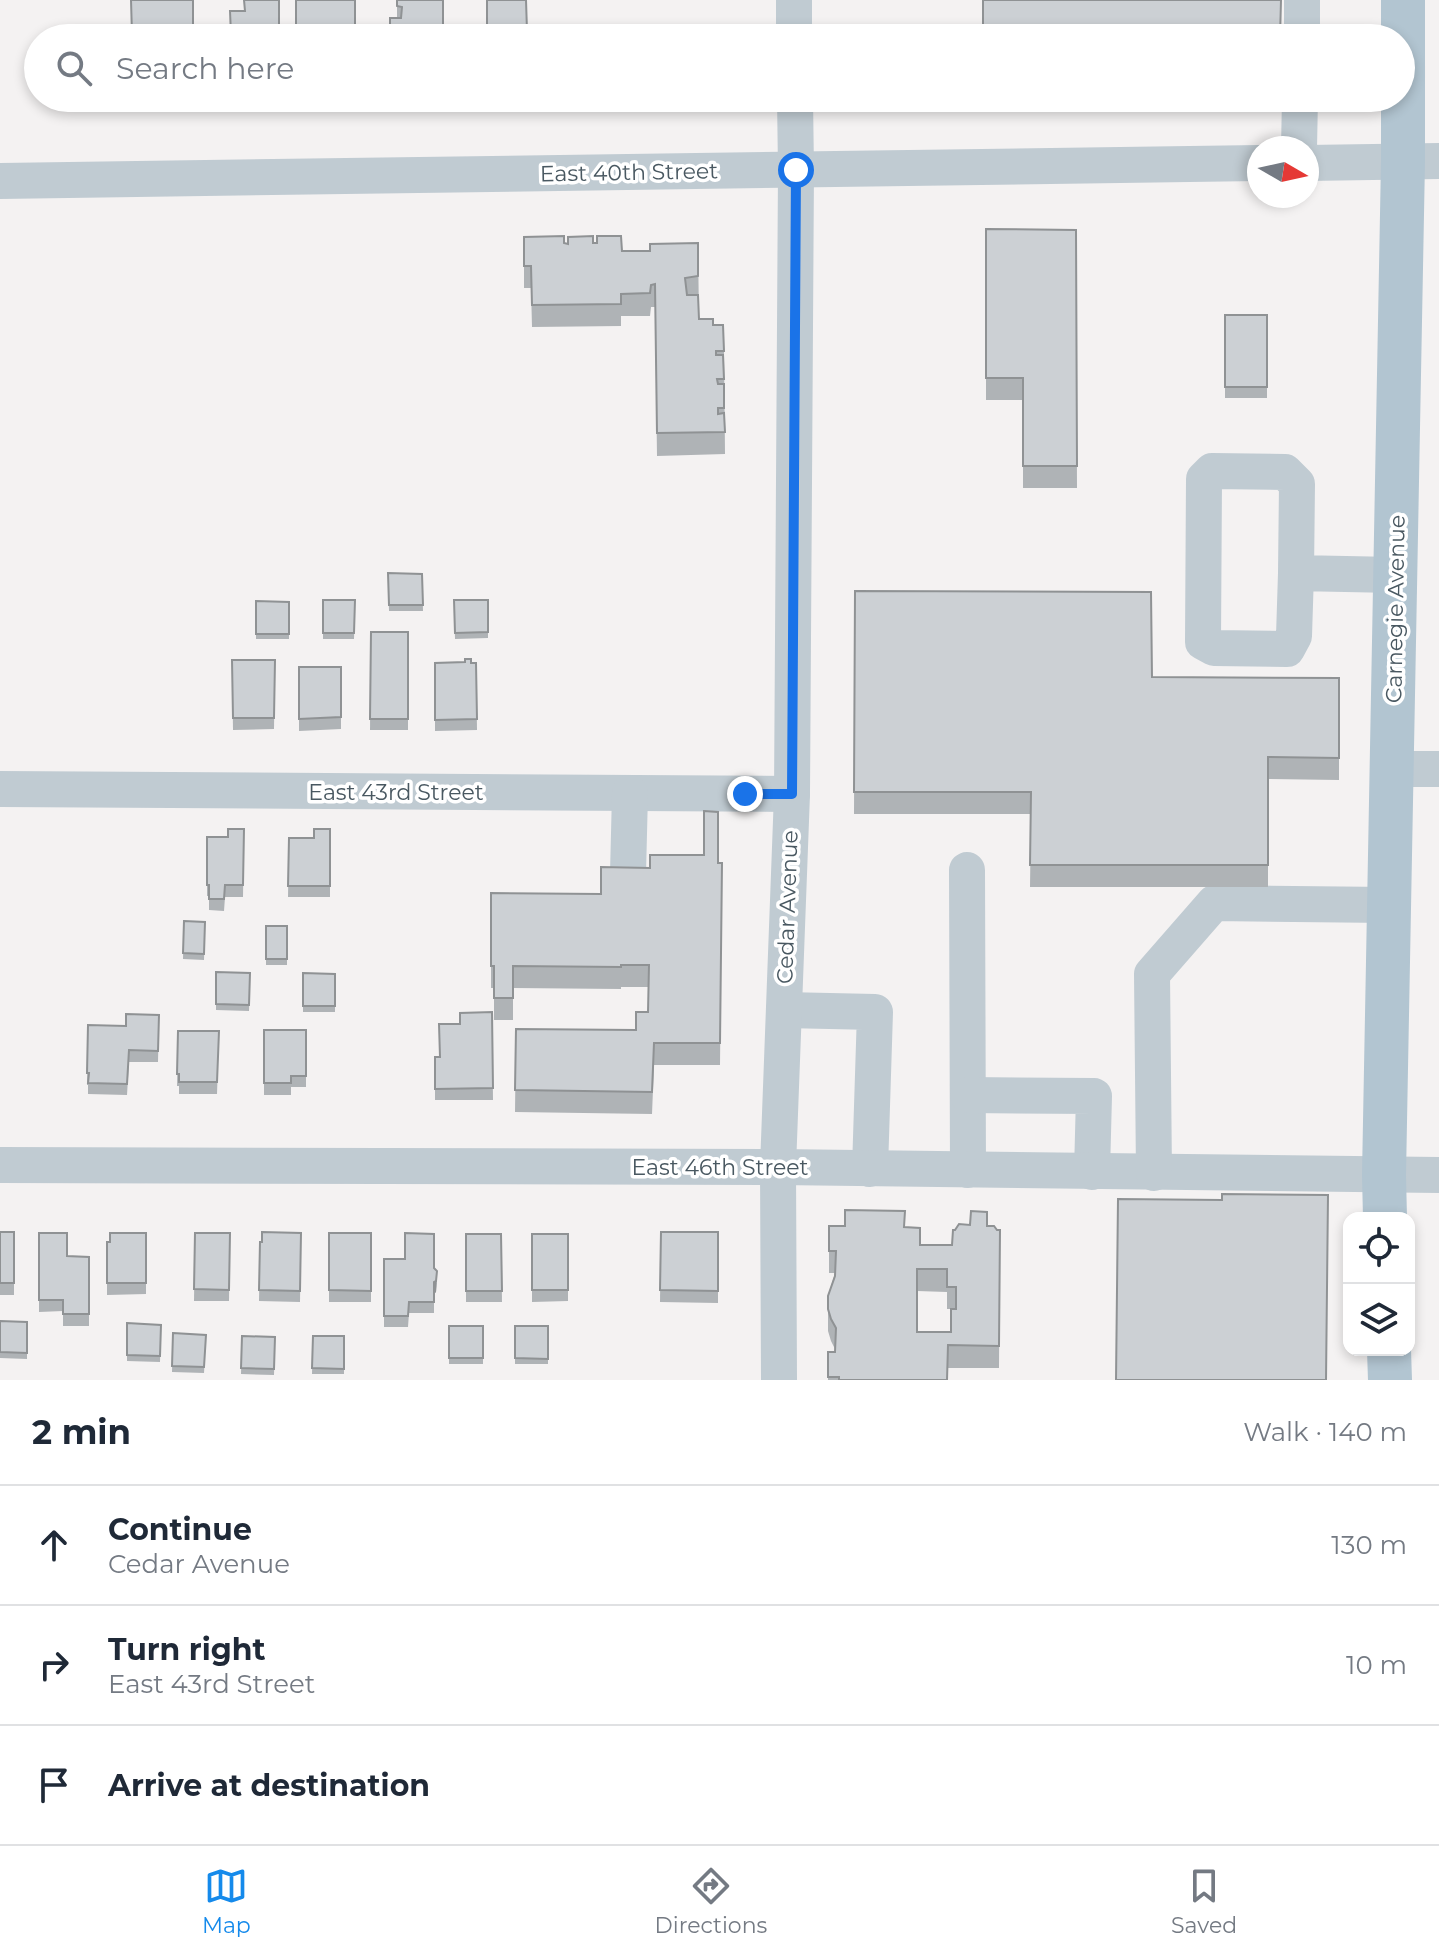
<!DOCTYPE html>
<meta charset="utf-8">
<style>
:root{--surface:#fff;--page:#f6f6f7;--text:#1f2937;--muted:#747a83;--line:#e0e1e3;--accent:#158aeb}
body{margin:0;font-family:Montserrat,sans-serif;background:var(--page);color:var(--text)}
.controls{position:absolute;right:24px;bottom:24px;display:grid;overflow:hidden;border-radius:16px;box-shadow:0 4px 12px #0003}
.controls button{width:72px;height:72px;display:grid;place-items:center;padding:0;border:0;border-bottom:2px solid var(--line);background:var(--surface);color:var(--text);font:40px sans-serif}
.compass{position:absolute;left:1247px;top:136px;width:72px;height:72px;border-radius:50%;background:var(--surface);box-shadow:0 4px 12px #0003;rotate:99deg}
.stop{position:absolute;width:24px;height:24px;margin:-18px;border:6px solid #1a73e8;border-radius:50%;background:#fff}
.stop.end{background:#1a73e8;border-color:#fff;box-shadow:0 2px 8px #0008}
.list{margin:0;padding:0;list-style:none}
h2{display:flex;justify-content:space-between;align-items:center;height:104px;margin:0;padding:0 32px;font-size:34px}
h2 small{font-size:26px;font-weight:400;color:var(--muted)}
.list li{display:grid;grid-template-columns:52px 1fr auto;gap:24px;align-items:center;box-sizing:border-box;height:120px;padding:0 32px;border-top:2px solid var(--line)}
.list b{display:block;font-size:30px;white-space:nowrap}
.list p{margin:0;font-size:26px;white-space:nowrap;color:var(--muted)}
.list em{font-size:26px;font-style:normal;color:var(--muted)}
.icon{flex:none;width:44px;height:44px;fill:none;stroke:currentColor;stroke-width:2;stroke-linecap:round;stroke-linejoin:round}
.map{position:relative;flex:none;width:1439px;height:1380px;overflow:hidden}
.search{position:absolute;background:var(--surface);box-shadow:0 4px 12px #0003;left:24px;right:24px;top:24px;height:88px;display:flex;align-items:center;gap:20px;box-sizing:border-box;padding:0 28px;border-radius:44px;color:var(--muted);font-size:30px}
.sheet{height:464px;background:var(--surface)}
nav{display:flex;justify-content:space-around;align-items:center;box-sizing:border-box;height:112px;border-top:2px solid var(--line);background:var(--surface);font-size:22px;color:var(--muted)}
nav a{display:grid;justify-items:center;gap:4px}
nav .on{color:var(--accent)}
.map>svg:first-child{display:block}
.lines{fill:none;stroke-linecap:round;stroke-linejoin:round}
.minor{stroke:#c0cbd2;stroke-width:36}
.major{stroke:#b2c5d1;stroke-width:44}
.wall{fill:#afb3b6;fill-rule:evenodd}
.shaded-wall{fill:#8f9294}
.building{fill:#ccd0d4;stroke:#8f9294;stroke-width:2;fill-rule:evenodd}
.route{stroke:#1a73e8;stroke-width:10}
.labels{text-anchor:middle;stroke-width:7;stroke-linejoin:round;paint-order:stroke}
.street-label{font-size:22px;fill:#495861;stroke:#fff}
</style>
<div class="map">
<svg width="1439" height="1380" viewBox="0 0 1439 1380">
<rect width="100%" height="100%" fill="#f4f2f2"/>
<g class="lines">
<g class="minor">
<polyline points="794,0 794,38"/>
<polyline points="1302,38 1302,0"/>
<polyline points="1299,148 1300,98"/>
<polyline points="1307,163 1439,161"/>
<polyline points="0,181 1259,163"/>
<polyline points="1296,573 1294,636 1287,649 1214,648 1203,642 1204,479 1212,471 1285,472 1297,484 1296,573 1395,575"/>
<polyline points="1392,769 1439,769"/>
<polyline points="0,789 792,794"/>
<polyline points="967,870 968,1170"/>
<polyline points="628,874 630,793"/>
<polyline points="784,1010 875,1012 870,1169"/>
<polyline points="968,1095 1094,1096 1092,1172"/>
<polyline points="0,1165 778,1167 1439,1175"/>
<polyline points="1154,1173 1152,974 1214,903 1389,905"/>
<polyline points="779,1380 778,1167 792,794 796,170 795,98"/>
</g>
<g class="major">
<polyline points="1385,1218 1384,1175 1403,161 1403,0"/>
<polyline points="1389,1350 1390,1380"/>
</g>
</g>
<g class="wall">
<polygon points="131,0 193,0 193,37 132,38"/>
<polygon points="279,0 279,38 230,38 230,11 244,11"/>
<rect x="296" y="0" width="59" height="38"/>
<polygon points="397,0 443,38 397,18"/>
<polygon points="487,0 526,0 527,38 487,38"/>
<polygon points="986,229 1076,230 1077,488 1023,488 1023,400 986,400"/>
<polygon points="524,237 564,243 593,243 622,251 650,251 698,243 699,319 713,325 724,351 725,454 657,456 655,307 651,307 650,316 621,316 621,326 532,327 531,288 524,288"/>
<rect x="1225" y="315" width="42" height="83"/>
<polygon points="388,573 422,574 423,611 389,611"/>
<polygon points="855,591 1152,677 1339,678 1339,780 1268,779 1268,887 1030,887 1031,814 854,814"/>
<polygon points="323,600 355,600 354,639 323,639"/>
<polygon points="454,600 488,600 488,638 455,639"/>
<polygon points="256,601 289,602 289,639 256,639"/>
<polygon points="371,632 408,632 408,730 370,730"/>
<polygon points="232,660 275,660 274,729 233,730"/>
<polygon points="435,663 476,663 477,730 435,731"/>
<polygon points="299,667 341,667 341,729 299,731"/>
<polygon points="244,829 243,897 225,897 224,911 209,910 209,896 207,896 207,837 228,837"/>
<polygon points="330,829 330,897 288,897 289,838 314,838"/>
<polygon points="718,863 722,863 720,1065 654,1065 652,1114 515,1112 516,1029 636,1030 648,1012 649,987 621,987 621,989 513,988 513,1020 494,1020 494,988 491,988 491,893 601,894 650,868"/>
<polygon points="184,921 205,922 204,960 183,959"/>
<rect x="266" y="926" width="21" height="39"/>
<polygon points="216,972 250,973 249,1011 216,1010"/>
<polygon points="303,973 335,974 335,1012 303,1012"/>
<polygon points="492,1012 493,1100 435,1100 435,1057 440,1057 460,1024"/>
<polygon points="159,1015 158,1062 129,1062 127,1095 88,1094 88,1085 87,1085 88,1025 126,1026"/>
<polygon points="264,1030 306,1030 306,1087 291,1087 291,1095 264,1095"/>
<polygon points="178,1031 219,1031 217,1094 179,1094 179,1086 177,1086"/>
<path d="M829,1226L905,1227L920,1245H952L987,1226L1000,1230L999,1368H948V1380H828V1352H835V1349L831,1341L828,1331V1296L835,1273H829ZM917,1291L947,1292V1309H956L951,1332H917Z"/>
<rect x="0" y="1232" width="14" height="63"/>
<polygon points="661,1232 718,1232 718,1303 660,1302"/>
<polygon points="39,1233 67,1256 89,1257 89,1326 63,1326 63,1311 39,1312"/>
<polygon points="146,1233 146,1294 107,1295 107,1242"/>
<polygon points="195,1233 230,1233 229,1301 194,1301"/>
<polygon points="301,1233 300,1302 259,1301 260,1242"/>
<rect x="329" y="1233" width="42" height="69"/>
<polygon points="466,1234 501,1234 502,1302 466,1302"/>
<polygon points="532,1234 568,1234 568,1301 532,1302"/>
<polygon points="384,1259 434,1269 437,1283 436,1292 434,1294 434,1313 409,1313 408,1327 384,1327"/>
<polygon points="0,1321 27,1322 27,1359 0,1358"/>
<polygon points="127,1323 161,1325 160,1362 127,1361"/>
<rect x="449" y="1326" width="34" height="38"/>
<rect x="515" y="1326" width="33" height="38"/>
<polygon points="173,1333 206,1335 204,1373 172,1372"/>
<polygon points="242,1336 275,1337 274,1375 241,1374"/>
<polygon points="313,1336 344,1336 344,1374 312,1374"/>
</g>
<polygon class="shaded-wall" points="437,1271 436,1292 434,1294 434,1282"/>
<g class="building">
<polygon points="131,0 193,0 193,26 189,26 189,36 132,35"/>
<polygon points="244,0 279,0 279,35 277,35 277,38 245,38 245,35 231,35 230,11 245,11"/>
<polygon points="296,0 355,0 355,32 296,34"/>
<polygon points="397,0 443,0 443,38 390,38 390,18 401,18 402,7 397,6"/>
<polygon points="487,0 526,0 527,31 487,31"/>
<polygon points="983,0 1281,0 1280,38 983,38"/>
<polygon points="986,229 1076,230 1077,466 1023,466 1023,378 986,378"/>
<polygon points="564,236 564,243 568,244 568,237 593,236 593,243 597,243 597,236 621,236 622,251 650,251 650,244 698,243 698,276 685,278 687,295 698,295 699,319 713,319 713,325 723,325 724,351 716,351 716,355 723,355 724,379 717,379 718,384 724,384 724,408 718,408 718,414 724,413 725,432 657,433 655,284 651,285 650,293 621,294 621,304 532,305 531,266 524,266 524,237"/>
<rect x="1225" y="315" width="42" height="72"/>
<polygon points="388,573 422,574 423,605 389,605"/>
<polygon points="855,591 1151,592 1152,677 1339,678 1339,758 1268,757 1268,865 1030,865 1031,792 854,792"/>
<polygon points="323,600 355,600 354,633 323,633"/>
<polygon points="454,600 488,600 488,632 455,633"/>
<polygon points="256,601 289,602 289,634 256,634"/>
<polygon points="371,632 408,632 408,719 370,719"/>
<polygon points="465,659 471,659 471,663 476,663 477,719 435,720 435,663 465,662"/>
<polygon points="232,660 275,660 274,718 233,718"/>
<polygon points="299,667 341,667 341,717 299,719"/>
<polygon points="704,811 718,812 718,863 722,863 720,1043 654,1043 652,1092 515,1090 516,1029 636,1030 636,1012 648,1012 649,965 621,965 621,967 513,966 513,998 494,998 494,966 491,966 491,893 601,894 601,867 650,868 650,855 704,855"/>
<polygon points="228,829 244,829 243,885 225,885 224,899 209,899 209,885 207,885 207,837 228,837"/>
<polygon points="314,829 330,829 330,886 288,886 289,838 314,838"/>
<polygon points="184,921 205,922 204,954 183,953"/>
<rect x="266" y="926" width="21" height="33"/>
<polygon points="216,972 250,973 249,1005 216,1004"/>
<polygon points="303,973 335,974 335,1006 303,1006"/>
<polygon points="492,1012 493,1088 435,1089 435,1057 440,1057 439,1024 460,1024 460,1013"/>
<polygon points="126,1014 159,1015 158,1051 129,1050 127,1084 88,1083 89,1073 87,1073 88,1025 126,1026"/>
<polygon points="264,1030 306,1030 306,1076 291,1076 291,1083 264,1083"/>
<polygon points="178,1031 219,1031 217,1082 179,1082 179,1074 177,1074"/>
<polygon points="1222,1194 1328,1195 1326,1380 1116,1380 1118,1199 1222,1200"/>
<path d="M845,1210L905,1211L904,1227L920,1228V1245H952L953,1230H955L959,1224L970,1225L971,1211L987,1212V1226H994L997,1230H1000L999,1346L948,1345L947,1380H839V1377H828V1352H835L836,1328L831,1319L828,1309V1296L835,1276L836,1251H829V1226H845ZM917,1269H947V1287H956V1309H951V1332H917Z"/>
<rect x="0" y="1232" width="14" height="51"/>
<polygon points="262,1232 301,1233 300,1291 259,1290 260,1242 262,1242"/>
<polygon points="661,1232 718,1232 718,1291 660,1290"/>
<polygon points="39,1233 67,1233 67,1256 89,1257 89,1314 63,1314 63,1300 39,1300"/>
<polygon points="110,1233 146,1233 146,1283 107,1283 107,1242 110,1242"/>
<polygon points="195,1233 230,1233 229,1290 194,1289"/>
<polygon points="329,1233 371,1233 371,1291 329,1290"/>
<polygon points="405,1233 434,1234 434,1268 437,1271 436,1281 434,1282 434,1302 409,1302 408,1316 384,1316 384,1259 405,1259"/>
<polygon points="466,1234 501,1234 502,1291 466,1291"/>
<rect x="532" y="1234" width="36" height="56"/>
<polygon points="0,1321 27,1322 27,1353 0,1352"/>
<polygon points="127,1323 161,1325 160,1356 127,1355"/>
<rect x="449" y="1326" width="34" height="32"/>
<polygon points="515,1326 548,1326 548,1359 515,1358"/>
<polygon points="173,1333 206,1335 204,1367 172,1366"/>
<polygon points="242,1336 275,1337 274,1369 241,1368"/>
<polygon points="313,1336 344,1336 344,1369 312,1368"/>
</g>
<g class="lines">
<polyline class="route" points="745,794 792,794 796,170"/>
</g>
<g class="labels">
<g class="street-label">
<text transform="translate(629 172) rotate(-1)" y="8">East 40th Street</text>
<text transform="translate(1395 609) rotate(-89)" y="8">Carnegie Avenue</text>
<text x="396" y="800">East 43rd Street</text>
<text transform="translate(787 907) rotate(-88)" y="8">Cedar Avenue</text>
<text x="720" y="1175">East 46th Street</text>
</g>
</g>
</svg>
<div class="controls">
<button><svg class="icon" aria-label="locate" viewBox="0 0 24 24"><circle cx="12" cy="12" r="6"/><path d="M12 2v4M12 18v4M2 12h4M18 12h4"/></svg></button>
<button><svg class="icon" aria-label="layers" viewBox="0 0 24 24"><path d="M12 4l9 5-9 5-9-5zM3 14l9 5 9-5"/></svg></button>
</div>
<svg class="compass" viewBox="-18 -18 36 36"><path d="M0-13l5 13h-10z" fill="#e53935"/><path d="M0 13l5-13h-10z" fill="#747a83"/></svg>
<div class="stop" style="left:796px;top:170px"></div>
<div class="stop end" style="left:745px;top:794px"></div>
<div class="search"><svg class="icon" aria-label="search" viewBox="0 0 24 24"><circle cx="10" cy="10" r="6"/><path d="M15 15l6 6"/></svg>Search here</div>
</div>
<section class="sheet">
<h2>2 min<small>Walk · 140 m</small></h2>
<ul class="list">
<li><svg class="icon" aria-label="ahead" viewBox="0 0 24 24"><path d="M12 20V5M6 11l6-6 6 6"/></svg><div><b>Continue</b><p>Cedar Avenue</p></div><em>130 m</em></li>
<li><svg class="icon" aria-label="right" viewBox="0 0 24 24"><path d="M7 20v-9h11M14 6l5 5-5 5"/></svg><div><b>Turn right</b><p>East 43rd Street</p></div><em>10 m</em></li>
<li><svg class="icon" aria-label="arrive" viewBox="0 0 24 24"><path d="M6 21V4h12l-3 4 3 4H6"/></svg><div><b>Arrive at destination</b></div></li>
</ul>
</section>
<nav>
<a class="on"><svg class="icon" aria-label="map" viewBox="0 0 24 24"><path d="M3 6l6-2 6 2 6-2v14l-6 2-6-2-6 2zM9 4v14M15 6v14"/></svg>Map</a>
<a><svg class="icon" aria-label="directions" viewBox="0 0 24 24"><path d="M12 3l9 9-9 9-9-9zM9 14v-3h6M13 9l2 2-2 2"/></svg>Directions</a>
<a><svg class="icon" aria-label="saved" viewBox="0 0 24 24"><path d="M7 4h10v16l-5-4-5 4z"/></svg>Saved</a>
</nav>
